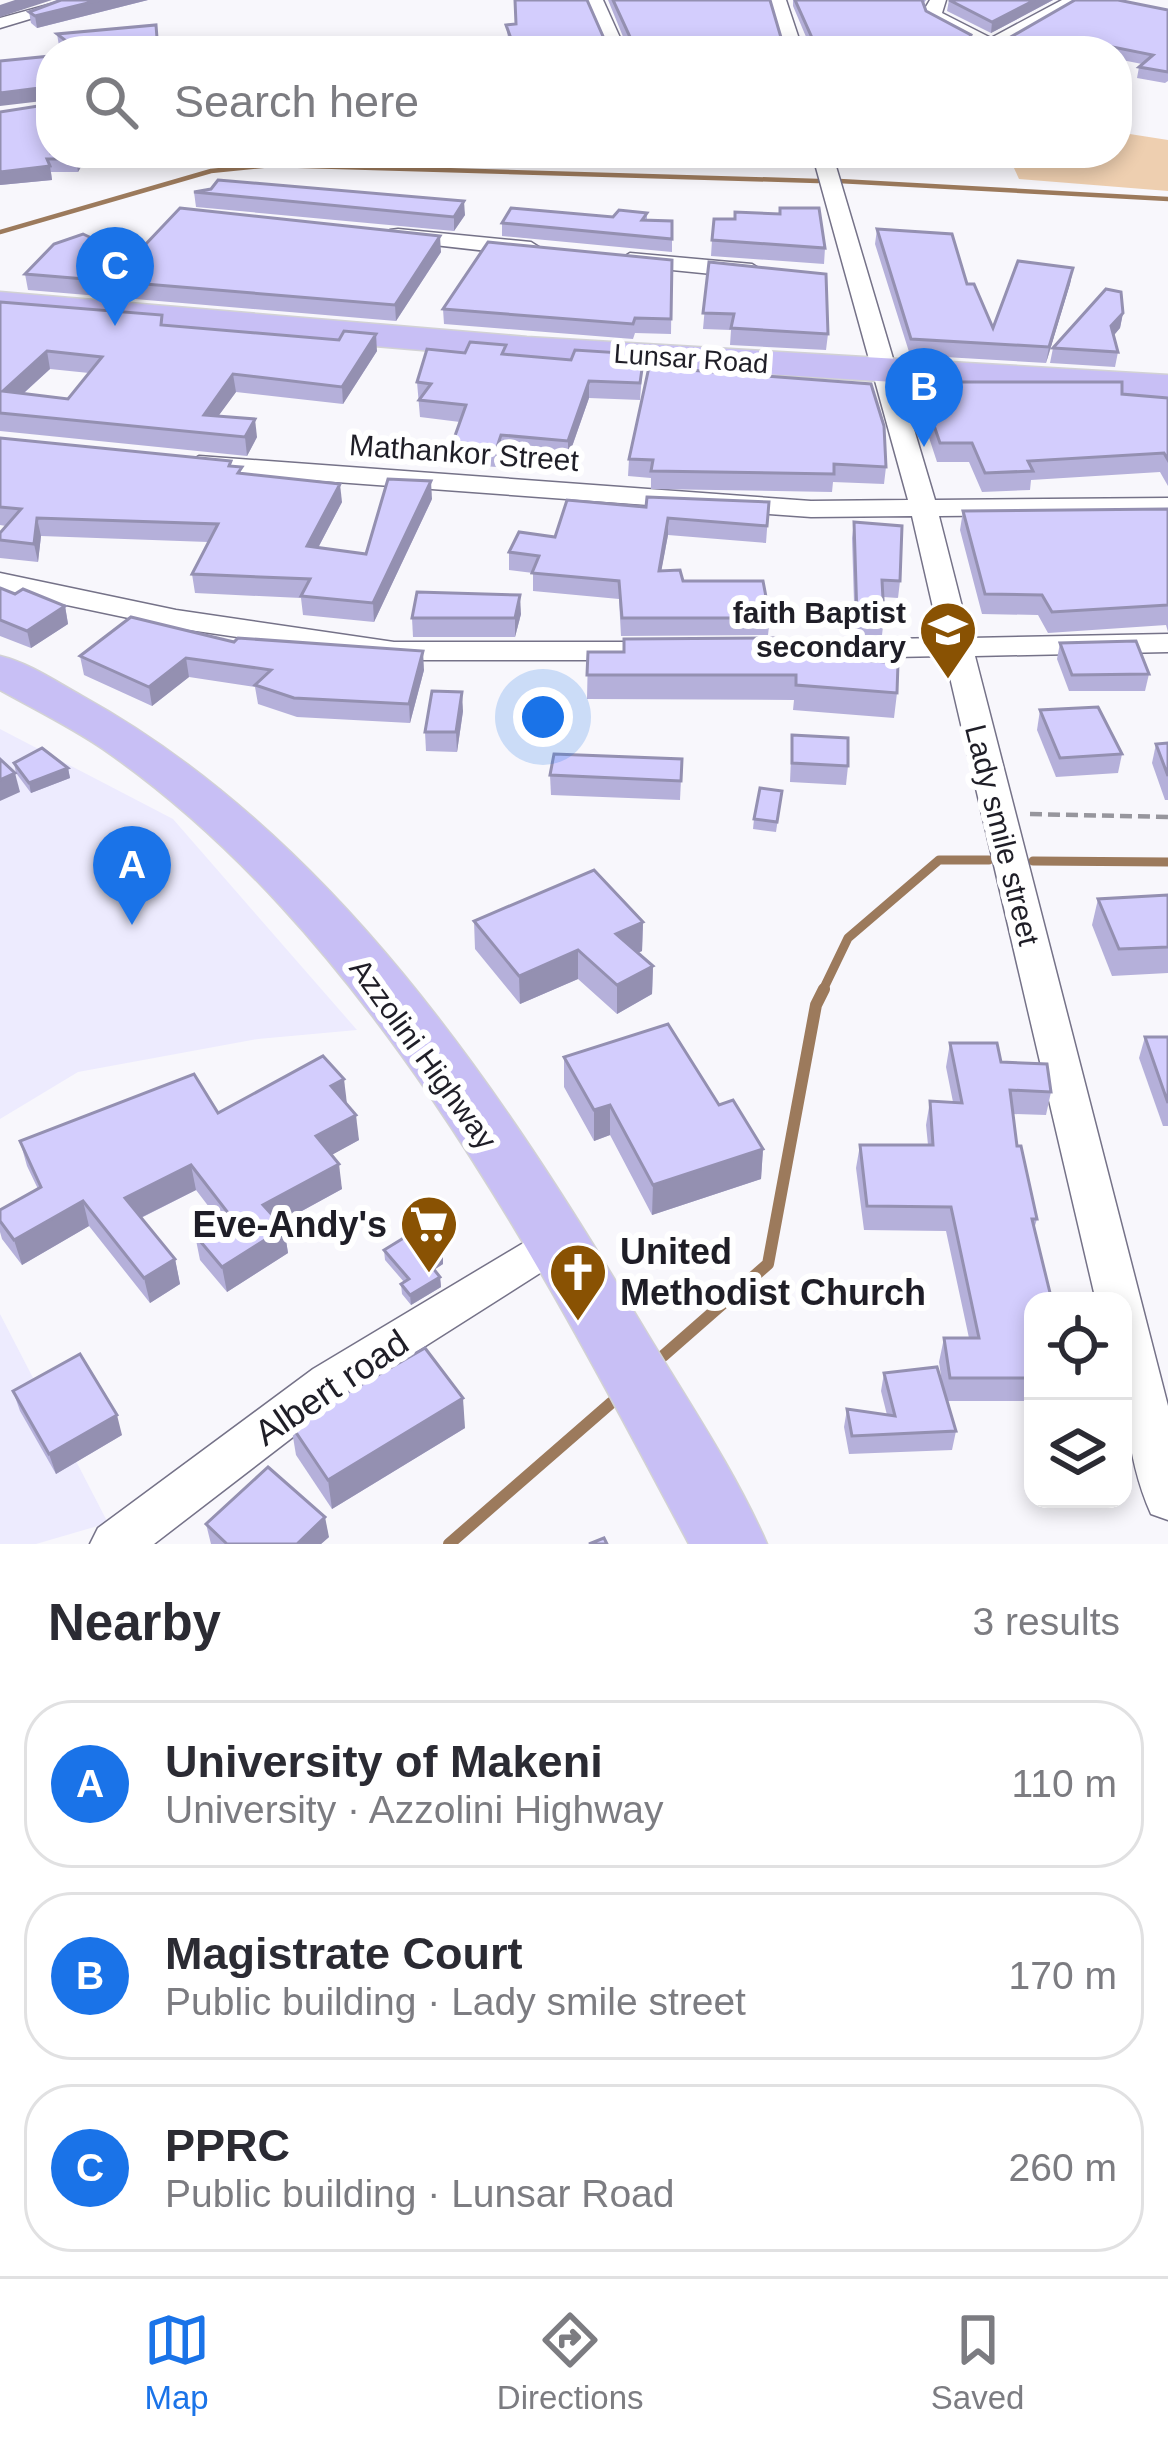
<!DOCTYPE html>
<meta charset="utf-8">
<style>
:root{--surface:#fff;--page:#f7f7f7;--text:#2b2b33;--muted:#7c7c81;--line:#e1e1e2;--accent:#1a73e8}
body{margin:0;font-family:Helvetica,sans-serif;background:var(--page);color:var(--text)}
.controls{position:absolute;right:36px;bottom:36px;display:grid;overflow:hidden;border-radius:24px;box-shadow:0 6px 18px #0003}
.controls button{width:108px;height:108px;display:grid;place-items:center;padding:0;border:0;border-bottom:3px solid var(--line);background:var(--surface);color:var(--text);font:60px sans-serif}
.you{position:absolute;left:543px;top:717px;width:42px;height:42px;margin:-30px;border:9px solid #fff;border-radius:50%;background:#1a73e8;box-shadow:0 0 0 18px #1a73e833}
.badge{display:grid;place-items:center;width:78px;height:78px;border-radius:50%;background:var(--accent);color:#fff;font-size:39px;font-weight:700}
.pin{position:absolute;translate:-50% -99px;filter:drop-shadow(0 3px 6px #0008)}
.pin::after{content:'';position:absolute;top:63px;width:42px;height:36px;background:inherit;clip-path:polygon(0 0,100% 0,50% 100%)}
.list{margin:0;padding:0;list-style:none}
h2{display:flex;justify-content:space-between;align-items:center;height:156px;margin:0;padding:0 48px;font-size:51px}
h2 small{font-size:39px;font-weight:400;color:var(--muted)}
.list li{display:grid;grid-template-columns:78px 1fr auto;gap:36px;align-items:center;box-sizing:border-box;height:168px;margin:0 24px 24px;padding:0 24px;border:3px solid var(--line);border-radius:48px}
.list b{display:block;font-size:45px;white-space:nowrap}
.list p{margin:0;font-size:39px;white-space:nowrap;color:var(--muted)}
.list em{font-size:39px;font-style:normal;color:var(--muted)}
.icon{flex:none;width:66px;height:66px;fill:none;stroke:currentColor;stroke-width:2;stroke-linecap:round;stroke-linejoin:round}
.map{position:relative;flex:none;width:1168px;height:1544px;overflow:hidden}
.search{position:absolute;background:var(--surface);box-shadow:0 6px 18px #0003;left:36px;right:36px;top:36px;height:132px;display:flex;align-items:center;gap:30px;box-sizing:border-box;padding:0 42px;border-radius:48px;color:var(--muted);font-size:45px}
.sheet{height:732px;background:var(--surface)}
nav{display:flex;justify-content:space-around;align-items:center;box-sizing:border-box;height:168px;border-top:3px solid var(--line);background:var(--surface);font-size:33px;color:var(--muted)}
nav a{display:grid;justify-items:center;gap:6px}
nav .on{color:var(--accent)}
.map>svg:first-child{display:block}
.built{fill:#edebfe}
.green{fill:#eecfb0}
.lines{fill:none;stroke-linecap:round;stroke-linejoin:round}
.stream-far2{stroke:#9c7a5c;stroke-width:4.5}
.stream-far1{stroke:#9c7a5c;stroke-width:9}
.stream{stroke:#9c7a5c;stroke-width:12}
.minor-casing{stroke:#757288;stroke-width:3}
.primary-casing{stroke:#d2d2d4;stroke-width:3}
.path{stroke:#97969d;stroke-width:4.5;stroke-dasharray:12 6;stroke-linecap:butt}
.minor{fill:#fff;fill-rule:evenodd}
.primary{fill:#c8bff5;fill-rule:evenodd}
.wall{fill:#b5b0da;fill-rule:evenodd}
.shaded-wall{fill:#9490b1}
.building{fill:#d3cdfd;stroke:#9490b1;stroke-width:3;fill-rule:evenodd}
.labels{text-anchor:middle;stroke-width:12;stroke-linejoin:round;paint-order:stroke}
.far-street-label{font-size:27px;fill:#1f1e27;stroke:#fff}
.street-label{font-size:30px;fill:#1f1e27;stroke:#fff}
.poi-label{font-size:30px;font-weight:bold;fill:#1f1e27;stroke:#fff;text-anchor:end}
.near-poi-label{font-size:36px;font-weight:bold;fill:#1f1e27;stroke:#fff;text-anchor:end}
.near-street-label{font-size:36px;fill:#1f1e27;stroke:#fff}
</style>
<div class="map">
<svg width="1168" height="1544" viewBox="0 0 1168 1544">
<rect width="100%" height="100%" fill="#f8f7fc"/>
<g class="built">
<polygon points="0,729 173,819 357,1030 258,1039 78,1072 0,1119"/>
<polygon points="0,1314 108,1523 36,1544 0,1544"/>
</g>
<polygon class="green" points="1117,132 1168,140 1168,191 1019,179 1007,153 1117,153"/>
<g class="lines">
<g class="stream-far2">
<polyline points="839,181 1168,199"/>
<polyline points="0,232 211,171 272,165 818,181"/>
</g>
<g class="stream-far1">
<polyline points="1033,861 1168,862"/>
<polyline points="822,992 848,938 939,860 989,860"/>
</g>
<g class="stream">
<polyline points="663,1356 768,1264 816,1005 824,989"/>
<polyline points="449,1544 611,1403"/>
</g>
<g class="minor-casing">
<g id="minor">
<polygon points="66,0 93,0 0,28 0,18"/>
<polygon points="587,0 603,0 626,51 608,51"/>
<polygon points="770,0 786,0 803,51 785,51"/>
<polygon points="930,0 946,0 942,13 991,38 1062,0 1082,0 998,49 971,51 978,45 929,20 924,10"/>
<path d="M812,153H832L935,500L1168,498V514L939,516L970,638L1168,634V652L975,656L1168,1406V1520L1151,1514C1121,1446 1123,1373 1123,1301H1096L945,656L733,660L718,651L733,642L940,638L912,516L811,517L199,472L186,464L199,456L811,501L908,500Z"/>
<polygon points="398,229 531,242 542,249 531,256 390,240 390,230"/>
<polygon points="630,253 752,264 763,271 752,278 622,265 619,260"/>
<polygon points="0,573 176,610 394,642 664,642 679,651 664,660 394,660 176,628 0,591"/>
<polygon points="555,1224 570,1230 576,1242 570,1254 345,1397 154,1544 90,1544 98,1528 313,1369"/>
</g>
</g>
<g class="primary-casing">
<g id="primary">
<polygon points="0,292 527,337 1168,375 1168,399 527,359 0,314"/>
<path d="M0,656C29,663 55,681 82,696C332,834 502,1090 645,1330C687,1400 734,1469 767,1544H689C540,1264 370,934 103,749C71,727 34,709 0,690Z"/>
</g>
</g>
<polyline class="path" points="1030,814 1168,817"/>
<use href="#minor" class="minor"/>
<use href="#primary" class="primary"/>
</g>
<g class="wall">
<polygon points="61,0 148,0 37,28 31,23 29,12"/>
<polygon points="515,0 587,0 606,43 626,44 608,0 770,0 785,51 405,51 405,46 509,44 506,25 516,24"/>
<polygon points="793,0 926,0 923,4 926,11 970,46 967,51 812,51 793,6"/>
<polygon points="949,0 1053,0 991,33 947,11"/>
<polygon points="1168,10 1168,81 1165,83 1137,78 1139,67 1142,64 1117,59 1117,51 985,51 986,44"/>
<polygon points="57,34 158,51 66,51 59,46"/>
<polygon points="0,112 51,153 89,153 78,172 51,172 52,180 0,185"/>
<polygon points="194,192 465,215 454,231 196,207"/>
<polygon points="780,208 825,248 824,264 711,256 712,240 735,219 779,214"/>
<polygon points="647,213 647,220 672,221 672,252 502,236 502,223 613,217"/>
<polygon points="877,229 967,284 993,328 1073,268 1070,284 1046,363 910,355 875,244"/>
<polygon points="441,252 396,321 28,290 25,274 126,254"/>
<polygon points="672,260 671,334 635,333 633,339 444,324 443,309"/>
<polygon points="709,262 828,334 826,350 730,345 731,330 703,329"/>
<path d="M0,302L163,325L377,351L343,404L236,392L218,416L257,437L247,456L0,431ZM50,369L89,373L68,399L23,394Z"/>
<polygon points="1123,313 1120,328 1114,335 1118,352 1115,367 1050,363 1053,348"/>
<polygon points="465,353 571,360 643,362 640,400 589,398 568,458 501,452 497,467 452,464 451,447 460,422 420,417 417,382"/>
<polygon points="649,367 886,467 884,484 833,482 832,492 651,489 651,478 628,476 629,459"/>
<polygon points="919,382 1168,398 1168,486 1160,472 1031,480 1030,490 982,492 969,462 937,462 917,401"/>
<polygon points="0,438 232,466 243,473 342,502 318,548 366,554 432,499 374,622 303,615 301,598 195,593 192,574 208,542 41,536 38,562 0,558 0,533 6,526 0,525"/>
<polygon points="769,502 766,543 668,535 661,571 770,618 768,635 621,636 619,599 533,591 533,573 509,570 509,552 646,507"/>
<polygon points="1168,509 1168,632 1166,625 1048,633 1038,615 982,614 960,530 963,511"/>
<polygon points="854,522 900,581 898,598 883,597 884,618 882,635 855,635 852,538"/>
<polygon points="0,588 15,594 65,606 68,624 31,648 0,636"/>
<polygon points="521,614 515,637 413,637 412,618"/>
<polygon points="624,639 778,653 897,693 894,718 793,710 794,700 587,699 588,652 623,652"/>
<polygon points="234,642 424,670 410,723 297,717 258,704 255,687 189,677 152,706 84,675 80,656"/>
<polygon points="1060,643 1149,674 1145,691 1069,691 1057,659"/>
<polygon points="1040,710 1122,754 1118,773 1056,777 1037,730"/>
<polygon points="463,711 457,752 426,751 425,732"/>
<polygon points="792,735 848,766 846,785 790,782"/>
<polygon points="1168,743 1168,800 1165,800 1152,763 1156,744"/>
<polygon points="682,759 680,800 551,795 550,775"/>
<polygon points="14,763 68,768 70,778 31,793 16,773"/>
<polygon points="782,791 776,832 753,829 754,819"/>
<polygon points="1168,895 1168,973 1112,976 1092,925 1098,899"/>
<polygon points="474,921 643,922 642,951 638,953 653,966 652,994 617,1014 578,979 520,1004 475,949"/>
<polygon points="1145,1037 1168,1037 1168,1126 1163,1126 1139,1058"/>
<polygon points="950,1043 1001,1062 1051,1092 1046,1115 1013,1114 1017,1146 1037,1219 1034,1229 1033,1401 947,1401 956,1431 952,1450 849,1454 844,1427 847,1409 887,1415 881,1391 884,1373 943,1390 939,1362 944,1338 969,1338 946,1231 864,1230 856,1168 860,1145 928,1145 926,1125 930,1101 953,1102 946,1067"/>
<polygon points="564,1057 719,1105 763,1149 761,1179 652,1215 610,1135 594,1141 564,1087"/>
<polygon points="347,1104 359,1140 331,1155 342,1189 280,1223 284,1228 288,1253 227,1292 200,1260 195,1235 219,1220 196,1190 141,1218 175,1259 180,1284 150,1303 89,1226 22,1265 2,1239 0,1232 0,1210 38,1189 27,1166 20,1141 218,1113"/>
<polygon points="384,1250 443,1264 434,1270 440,1277 441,1287 411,1305 402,1294 401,1284 404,1282 385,1260"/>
<polygon points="13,1391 122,1435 56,1474 20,1411"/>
<polygon points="291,1425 465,1428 332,1509 296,1455"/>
<polygon points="206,1524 329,1537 321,1544 211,1544"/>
</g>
<g class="shaded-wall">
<polygon points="15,0 52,0 0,17 0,5"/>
<polygon points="100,0 148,0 37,28 35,16"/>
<polygon points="1035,0 1053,0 991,33 992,22"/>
<polygon points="971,35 967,51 950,51"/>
<polygon points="1088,42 1087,51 1076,51 1077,48"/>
<polygon points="48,87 51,100 0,106 0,93"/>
<polygon points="79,153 89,153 78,172 76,159"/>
<polygon points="50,166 52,180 0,185 0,172"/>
<polygon points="464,201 465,215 454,231 454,217"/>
<polygon points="440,236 441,252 396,321 395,305"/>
<polygon points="1073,268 1070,284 1046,363 1049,347"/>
<polygon points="1123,313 1120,328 1109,341 1111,326"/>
<polygon points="376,334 377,351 343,404 342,387"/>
<polygon points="47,351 50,369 6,409 3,391"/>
<polygon points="233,374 236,392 206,433 204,415"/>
<polygon points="589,381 589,398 568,458 568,441"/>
<polygon points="255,419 257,437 247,456 245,437"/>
<polygon points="501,435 501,452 497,467 496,450"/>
<polygon points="431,481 432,499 374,622 373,603"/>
<polygon points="340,484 342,502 309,565 307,546"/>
<polygon points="37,518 41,536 38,562 34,544"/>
<polygon points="668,518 668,535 658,589 659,571"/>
<polygon points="520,595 521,614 515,637 515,618"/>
<polygon points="65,606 68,624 31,648 27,631"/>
<polygon points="423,651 424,670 410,723 409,704"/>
<polygon points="186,658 189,677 152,706 149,687"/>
<polygon points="462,692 463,711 457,752 456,732"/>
<polygon points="68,768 70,778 31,793 29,783"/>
<polygon points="15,773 20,792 0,801 0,780"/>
<polygon points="643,922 642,951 616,962 616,934"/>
<polygon points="578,950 578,979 520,1004 519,976"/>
<polygon points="653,966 652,994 617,1014 617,985"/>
<polygon points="344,1079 347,1104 331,1086"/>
<polygon points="610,1105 610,1135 594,1141 594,1110"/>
<polygon points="356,1115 359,1140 319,1162 316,1136"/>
<polygon points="763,1149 761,1179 652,1215 653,1185"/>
<polygon points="339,1164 342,1189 267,1230 263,1205"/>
<polygon points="191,1165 196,1190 130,1223 125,1198"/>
<polygon points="83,1201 89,1226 22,1265 14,1240"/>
<polygon points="284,1228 288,1253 227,1292 222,1267"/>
<polygon points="443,1253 443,1264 429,1273 428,1262"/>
<polygon points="175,1259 180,1284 150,1303 144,1278"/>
<polygon points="440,1277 441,1287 411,1305 410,1295"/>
<polygon points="463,1398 465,1428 332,1509 328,1480"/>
<polygon points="117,1415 122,1435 56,1474 49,1454"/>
<polygon points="325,1517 329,1537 321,1544 297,1544"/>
</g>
<g class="building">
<polygon points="61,0 100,0 35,16 29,12"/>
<polygon points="515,0 587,0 606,43 626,44 630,37 613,0 770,0 785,51 405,51 405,46 513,44 506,25 516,24"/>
<polygon points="795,0 922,0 926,11 971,35 968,41 950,51 818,51"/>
<polygon points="949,0 1035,0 992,22"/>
<polygon points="1075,0 1118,0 1168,10 1168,72 1139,67 1153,55 1088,42 1077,48 1063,45 1054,51 1021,51 986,44 1002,42"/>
<polygon points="156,25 158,51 79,51 57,34"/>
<polygon points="51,56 51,96 48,87 0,93 0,61"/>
<polygon points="51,104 51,153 79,153 76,159 47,159 50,166 0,172 0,112"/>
<polygon points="218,180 464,201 454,217 194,192 211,189"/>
<polygon points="180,208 440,236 395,305 25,274 54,244 83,234 126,254 144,246"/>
<polygon points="511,208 613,217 619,210 647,213 642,220 672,221 672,239 502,223"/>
<polygon points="780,208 819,208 825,248 712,240 714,219 735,219 735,212 780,214"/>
<polygon points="877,229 952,234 967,284 974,284 993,328 1018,261 1073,268 1049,347 911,339"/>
<polygon points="488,242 672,260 671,319 635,318 633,324 443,309"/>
<polygon points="709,262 826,274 828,334 731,328 734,314 703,313"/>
<polygon points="1106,289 1121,292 1123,313 1111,326 1118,352 1053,348"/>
<path d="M0,302L162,315L161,325L339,340L344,331L376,334L342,387L233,374L204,415L255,419L245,437L0,413ZM47,351L102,357L68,399L3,391Z"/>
<polygon points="470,342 506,345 502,354 571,360 575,350 622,353 619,361 643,362 640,383 589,381 568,441 501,435 496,450 451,447 466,405 419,400 431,384 417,382 427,349 465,353"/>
<polygon points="649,367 871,384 884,426 886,467 834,464 834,474 651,471 653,460 629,459"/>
<polygon points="919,382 1122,382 1122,394 1168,398 1168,460 1164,453 1028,461 1033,471 985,473 972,443 940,443"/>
<polygon points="0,438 231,461 229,466 242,467 238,473 340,484 307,546 366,554 388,479 431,481 373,603 301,596 310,579 192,574 218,524 37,518 34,544 0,540 0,533 21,509 0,507"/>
<polygon points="647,497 769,502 767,526 668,518 659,571 680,570 683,581 763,581 770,618 622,618 619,581 532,573 539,556 509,552 519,532 555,537 567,500 646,507"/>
<polygon points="1168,509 1168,605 1052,612 1042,595 985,594 963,511"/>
<polygon points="854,522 902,526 900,581 882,580 884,618 857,618"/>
<polygon points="0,588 15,594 23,589 65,606 27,631 0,620"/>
<polygon points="417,592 520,595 515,618 412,618"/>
<polygon points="131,617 234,642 238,638 423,651 409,704 294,698 255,685 271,670 186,658 149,687 80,656"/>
<polygon points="775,638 778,653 898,663 897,693 796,685 796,675 587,675 588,652 624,652 624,639"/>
<polygon points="1136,641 1149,674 1072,675 1060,643"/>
<polygon points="432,691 462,692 456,732 425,732"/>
<polygon points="1098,707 1122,754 1060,758 1040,710"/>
<polygon points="792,735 848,738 848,766 792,763"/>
<polygon points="1168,743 1168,776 1156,744"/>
<polygon points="42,748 68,768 29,783 14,763"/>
<polygon points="554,754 682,759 681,781 550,775"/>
<polygon points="0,759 15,773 0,780"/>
<polygon points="760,788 782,791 777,822 754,819"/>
<polygon points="594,870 643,922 616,934 653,966 617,985 578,950 519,976 474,921"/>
<polygon points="1168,895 1168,947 1119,949 1098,899"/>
<polygon points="668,1024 719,1105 733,1100 763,1149 653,1185 610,1105 594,1110 564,1057"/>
<polygon points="1145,1037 1168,1037 1168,1103"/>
<polygon points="950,1043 997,1043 1001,1062 1047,1064 1051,1092 1010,1090 1017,1146 1021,1146 1037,1219 1032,1219 1052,1301 1033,1301 1033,1378 950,1378 944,1338 979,1338 951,1207 867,1206 860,1145 933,1145 930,1101 962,1103"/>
<polygon points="323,1056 344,1079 331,1086 356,1115 316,1136 339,1164 263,1205 284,1228 222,1267 195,1235 229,1214 191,1165 125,1198 175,1259 144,1278 83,1201 14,1240 0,1221 0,1210 41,1187 20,1141 194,1074 218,1113"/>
<polygon points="420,1228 443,1253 428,1262 440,1277 410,1295 401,1284 409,1279 384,1250"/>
<polygon points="425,1348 463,1398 328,1480 291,1425"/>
<polygon points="80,1354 117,1415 49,1454 13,1391"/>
<polygon points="937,1367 956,1431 852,1436 847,1409 895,1416 884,1373"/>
<polygon points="268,1467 325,1517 297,1544 227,1544 206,1524"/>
<polygon points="604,1538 607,1544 589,1544"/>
</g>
<defs>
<g id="school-pin" transform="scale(3)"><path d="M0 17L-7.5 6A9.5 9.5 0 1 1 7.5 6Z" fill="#895203" stroke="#fff"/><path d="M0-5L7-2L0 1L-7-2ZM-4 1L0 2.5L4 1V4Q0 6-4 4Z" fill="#fff"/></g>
<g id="supermarket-pin" transform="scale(3)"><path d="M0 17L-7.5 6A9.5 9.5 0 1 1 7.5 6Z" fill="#895203" stroke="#fff"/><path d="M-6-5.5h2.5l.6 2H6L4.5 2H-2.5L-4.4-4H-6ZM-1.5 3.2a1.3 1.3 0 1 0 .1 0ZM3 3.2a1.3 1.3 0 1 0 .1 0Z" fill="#fff"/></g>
<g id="church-pin" transform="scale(3)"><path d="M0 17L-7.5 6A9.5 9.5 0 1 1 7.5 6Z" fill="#895203" stroke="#fff"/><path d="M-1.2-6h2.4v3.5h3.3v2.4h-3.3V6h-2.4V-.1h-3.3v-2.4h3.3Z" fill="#fff"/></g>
</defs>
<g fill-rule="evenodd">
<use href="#school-pin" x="948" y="630"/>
<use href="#supermarket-pin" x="429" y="1224"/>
<use href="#church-pin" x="578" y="1272"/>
</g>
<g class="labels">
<g class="far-street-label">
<text transform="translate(691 359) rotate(4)" y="9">Lunsar Road</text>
</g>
<g class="street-label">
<text transform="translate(464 453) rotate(4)" y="10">Mathankor Street</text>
<text transform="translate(1002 835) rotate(76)" y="10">Lady smile street</text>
<text transform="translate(423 1054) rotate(54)" y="10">Azzolini Highway</text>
</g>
<g class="poi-label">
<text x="906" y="623">faith Baptist<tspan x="906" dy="34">secondary</tspan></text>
</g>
<g class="near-poi-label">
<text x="387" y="1237">Eve-Andy's</text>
<text x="620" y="1264" text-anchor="start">United<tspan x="620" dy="41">Methodist Church</tspan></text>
</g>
<g class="near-street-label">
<text transform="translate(331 1387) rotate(-34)" y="13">Albert road</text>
</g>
</g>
</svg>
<div class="controls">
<button><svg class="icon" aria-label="locate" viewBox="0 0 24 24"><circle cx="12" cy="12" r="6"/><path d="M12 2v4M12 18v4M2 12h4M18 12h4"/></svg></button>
<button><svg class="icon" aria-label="layers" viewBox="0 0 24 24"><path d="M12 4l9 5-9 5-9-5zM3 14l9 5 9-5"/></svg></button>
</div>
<div class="you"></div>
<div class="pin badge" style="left:132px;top:925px">A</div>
<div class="pin badge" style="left:924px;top:447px">B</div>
<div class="pin badge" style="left:115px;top:326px">C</div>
<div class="search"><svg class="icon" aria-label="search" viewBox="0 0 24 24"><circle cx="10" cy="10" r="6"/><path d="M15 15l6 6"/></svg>Search here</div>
</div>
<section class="sheet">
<h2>Nearby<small>3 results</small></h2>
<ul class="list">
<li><span class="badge">A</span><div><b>University of Makeni</b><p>University · Azzolini Highway</p></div><em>110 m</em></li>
<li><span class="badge">B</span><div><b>Magistrate Court</b><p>Public building · Lady smile street</p></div><em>170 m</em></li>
<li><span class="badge">C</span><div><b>PPRC</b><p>Public building · Lunsar Road</p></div><em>260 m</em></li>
</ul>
</section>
<nav>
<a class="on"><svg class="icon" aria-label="map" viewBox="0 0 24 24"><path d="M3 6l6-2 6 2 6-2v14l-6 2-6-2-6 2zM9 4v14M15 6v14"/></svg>Map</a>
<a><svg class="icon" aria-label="directions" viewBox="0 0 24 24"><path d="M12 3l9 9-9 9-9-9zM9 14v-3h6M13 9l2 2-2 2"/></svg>Directions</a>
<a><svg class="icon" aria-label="saved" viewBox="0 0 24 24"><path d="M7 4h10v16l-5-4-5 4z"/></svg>Saved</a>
</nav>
